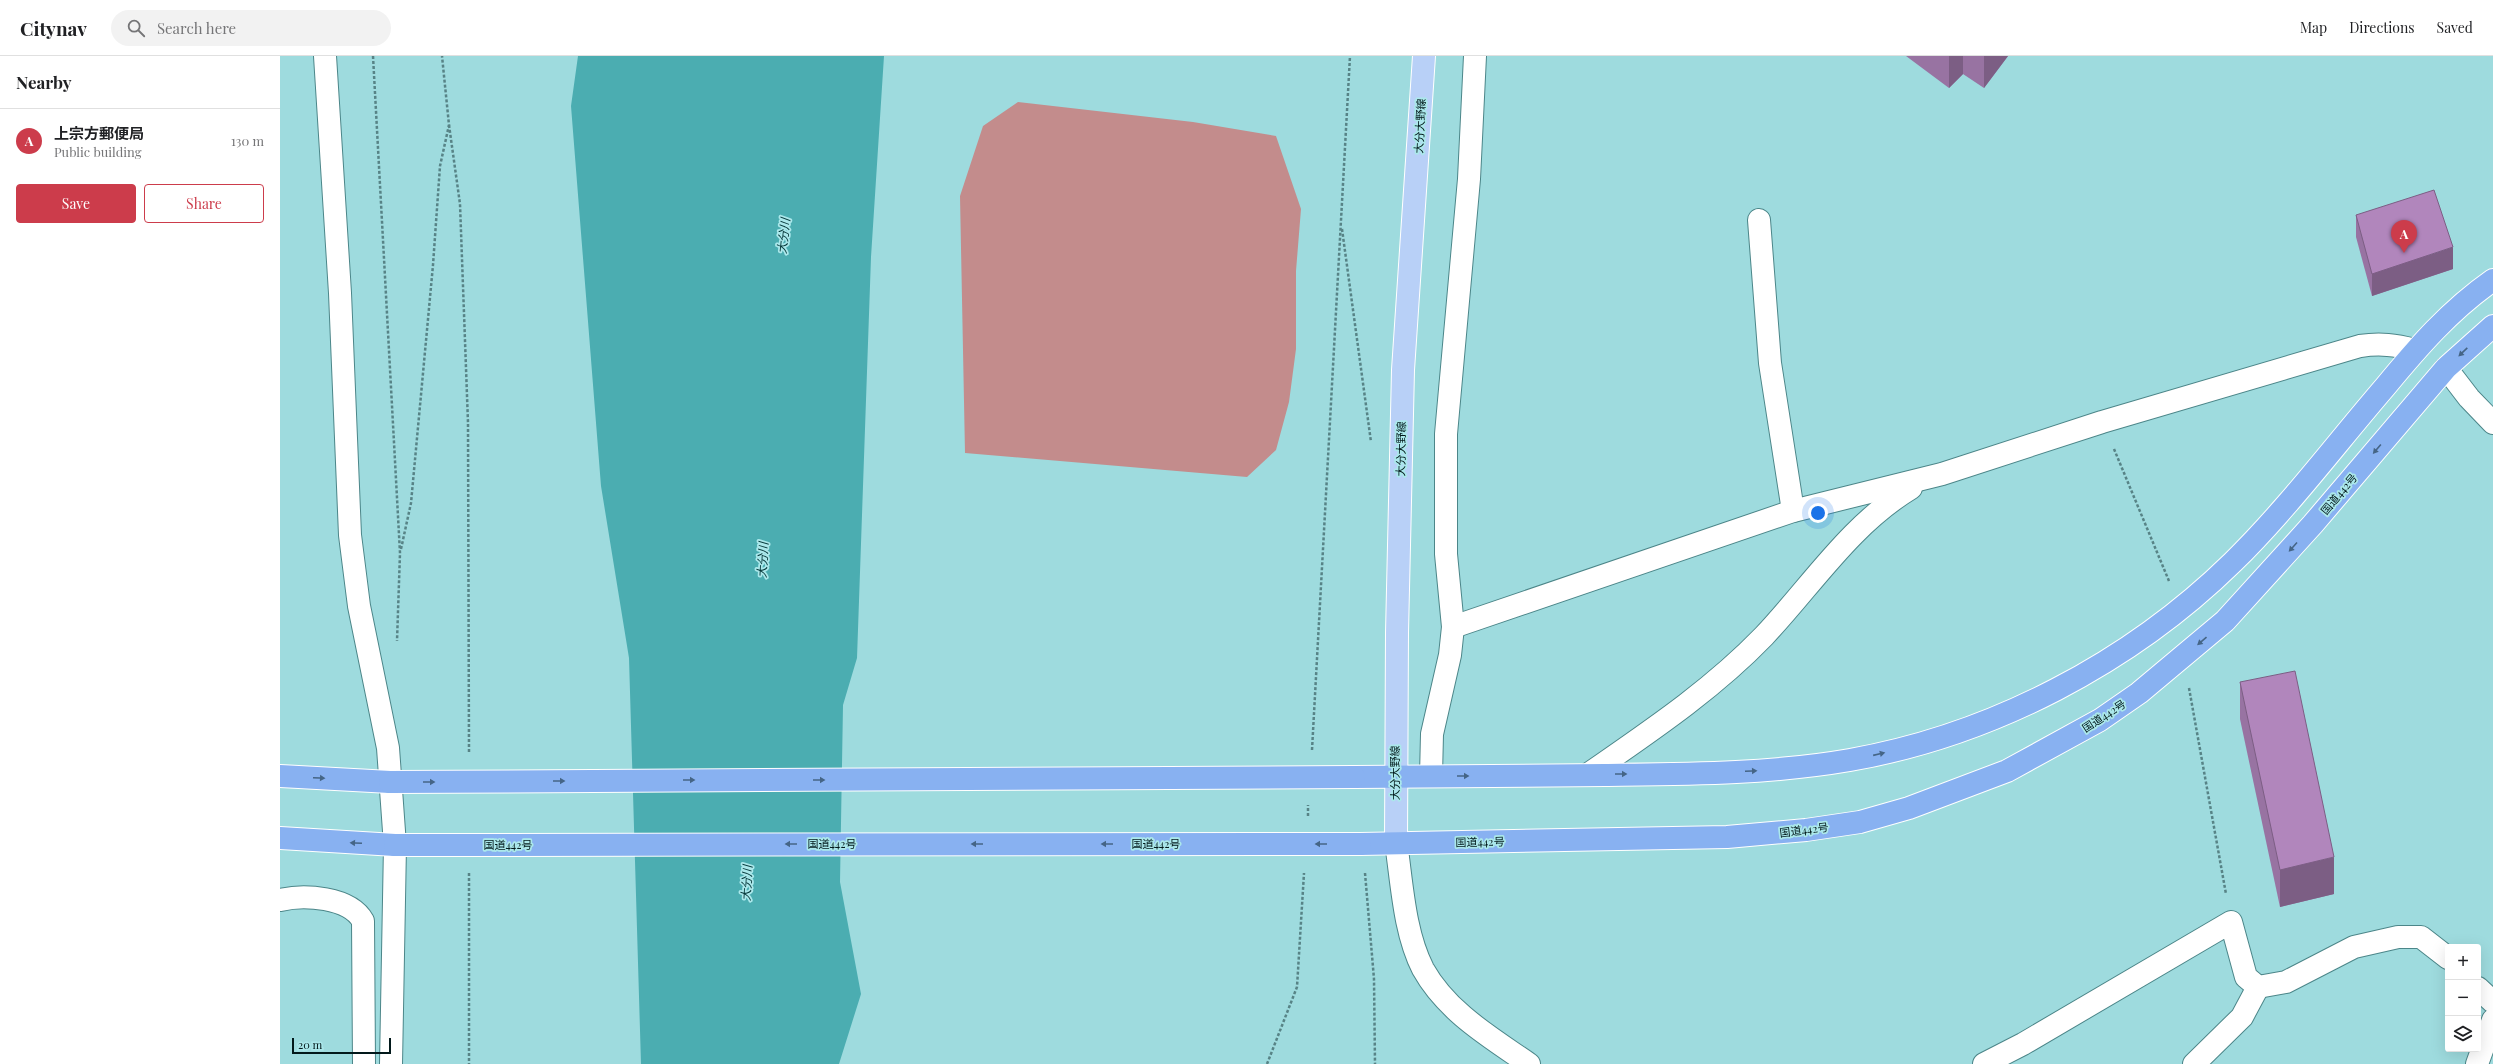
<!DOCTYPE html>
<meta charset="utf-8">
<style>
:root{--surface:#fff;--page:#f2f2f2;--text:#202124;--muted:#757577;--line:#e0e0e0;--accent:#cc3c4b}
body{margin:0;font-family:"Playfair Display","Noto Sans JP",serif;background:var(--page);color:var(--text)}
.controls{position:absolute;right:12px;bottom:12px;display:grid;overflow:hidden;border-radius:4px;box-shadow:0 4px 16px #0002}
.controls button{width:36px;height:36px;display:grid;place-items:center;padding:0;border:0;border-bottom:1px solid var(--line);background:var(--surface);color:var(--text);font:20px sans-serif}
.scale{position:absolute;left:12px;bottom:10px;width:99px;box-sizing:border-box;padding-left:4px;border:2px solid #02191b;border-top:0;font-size:11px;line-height:14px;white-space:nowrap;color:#02191b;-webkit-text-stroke:3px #abe8eb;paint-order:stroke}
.you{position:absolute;left:1538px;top:457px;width:14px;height:14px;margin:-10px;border:3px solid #fff;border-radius:50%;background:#1a73e8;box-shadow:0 0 0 6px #1a73e833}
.badge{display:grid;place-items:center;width:26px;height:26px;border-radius:50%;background:var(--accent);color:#fff;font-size:13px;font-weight:700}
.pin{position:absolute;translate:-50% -33px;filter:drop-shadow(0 1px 2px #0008)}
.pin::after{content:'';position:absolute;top:21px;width:14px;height:12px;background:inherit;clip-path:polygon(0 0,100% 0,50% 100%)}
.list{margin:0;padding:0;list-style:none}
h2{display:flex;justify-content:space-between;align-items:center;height:52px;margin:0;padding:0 16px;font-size:17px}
h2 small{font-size:13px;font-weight:400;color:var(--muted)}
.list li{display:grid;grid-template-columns:26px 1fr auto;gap:12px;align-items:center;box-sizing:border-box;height:64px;padding:0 16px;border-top:1px solid var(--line)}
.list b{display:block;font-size:15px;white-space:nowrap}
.list p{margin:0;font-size:13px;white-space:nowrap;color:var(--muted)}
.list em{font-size:13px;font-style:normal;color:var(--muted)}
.actions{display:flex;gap:8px;padding:12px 16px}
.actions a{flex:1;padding:9px 0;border:1px solid var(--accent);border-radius:4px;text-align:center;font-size:14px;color:var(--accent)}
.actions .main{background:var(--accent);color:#fff}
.icon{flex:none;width:22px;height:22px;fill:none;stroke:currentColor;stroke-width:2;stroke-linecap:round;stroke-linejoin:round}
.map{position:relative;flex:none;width:2213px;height:1008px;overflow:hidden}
header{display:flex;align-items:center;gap:24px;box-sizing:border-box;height:56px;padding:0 20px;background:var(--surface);border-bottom:1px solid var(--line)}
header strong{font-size:19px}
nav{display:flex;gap:22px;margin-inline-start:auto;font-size:14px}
.search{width:280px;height:36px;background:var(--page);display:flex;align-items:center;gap:10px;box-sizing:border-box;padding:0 14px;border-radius:22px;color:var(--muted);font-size:15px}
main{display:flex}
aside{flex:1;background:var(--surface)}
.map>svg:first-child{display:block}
.green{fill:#c38c8c}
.water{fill:#4badb1}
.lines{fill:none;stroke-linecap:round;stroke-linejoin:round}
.minor-casing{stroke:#4c8689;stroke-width:24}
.major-casing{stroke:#fff;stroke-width:24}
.highway-casing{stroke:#fff;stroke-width:24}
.path{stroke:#578386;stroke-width:2.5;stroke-dasharray:3 2;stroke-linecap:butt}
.minor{stroke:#fff;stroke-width:22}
.major{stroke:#b8d0f7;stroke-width:22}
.highway{stroke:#88b1f1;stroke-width:22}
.highway-bridge-casing{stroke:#fff;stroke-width:24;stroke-linecap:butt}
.highway-bridge{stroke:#88b1f1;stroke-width:22}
.wall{fill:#9873a2}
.shaded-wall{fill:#7c5e84}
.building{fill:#b186bc;stroke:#7c5e84}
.oneway{fill:#456586}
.labels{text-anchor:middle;stroke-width:3.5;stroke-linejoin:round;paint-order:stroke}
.street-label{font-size:11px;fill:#02191b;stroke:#abe8eb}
.water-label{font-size:12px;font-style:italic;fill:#033436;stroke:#abe8eb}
</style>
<header>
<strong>Citynav</strong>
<div class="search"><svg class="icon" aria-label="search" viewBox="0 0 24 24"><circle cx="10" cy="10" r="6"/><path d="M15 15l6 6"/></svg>Search here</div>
<nav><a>Map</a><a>Directions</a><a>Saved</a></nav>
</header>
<main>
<aside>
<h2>Nearby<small></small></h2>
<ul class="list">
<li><span class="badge">A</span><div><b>上宗方郵便局</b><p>Public building</p></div><em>130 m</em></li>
</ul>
<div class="actions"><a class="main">Save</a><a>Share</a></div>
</aside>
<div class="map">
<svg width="2213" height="1008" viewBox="0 0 2213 1008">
<rect width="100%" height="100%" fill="#9edbde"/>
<polygon class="green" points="738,46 913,66 996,80 1021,153 1016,215 1016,293 1009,346 996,394 967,421 685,397 680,140 703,70"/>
<polygon class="water" points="298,0 604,0 591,201 577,602 563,649 560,826 581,938 559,1008 361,1008 349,602 321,430 291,50"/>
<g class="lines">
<g class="minor-casing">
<g id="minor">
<polyline points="45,0 60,237 70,479 79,550 108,692 115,789 111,1008"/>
<polyline points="1479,164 1490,307 1513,455"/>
<polyline points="2166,312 2189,342 2213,367"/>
<path d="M1173,571L1513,455L1662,418L1822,366L2080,290C2101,287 2115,289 2135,294"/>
<path d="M1307,719C1369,676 1432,634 1484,580C1532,529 1570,469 1631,432"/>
<polyline points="1151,720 1152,678 1170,599 1173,571 1166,498 1166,378 1189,123 1195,0"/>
<path d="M1116,787C1122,827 1124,876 1143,913C1167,956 1210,981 1249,1008"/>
<path d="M0,844C24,838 70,841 83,865L84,1008"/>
<polyline points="2198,932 2213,946"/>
<polyline points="1704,1008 1743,988 1951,866 1966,921 1978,931 2006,926 2074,891 2118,881 2141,881 2168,902"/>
<polyline points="1914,1008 1962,961 1978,931"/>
<polyline points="2197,1008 2213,964"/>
</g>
</g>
<g class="major-casing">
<polyline id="major" points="1116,787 1117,577 1123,314 1144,0"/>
</g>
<g class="highway-casing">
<g id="highway">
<polyline points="0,720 110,726"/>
<path d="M1074,721C1158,720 1242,719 1325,719C1407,718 1489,718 1570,704C1712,679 1850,607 1953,506C2008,452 2055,389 2105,331C2138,291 2170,254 2213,224"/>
<polyline points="0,782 115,789"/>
<polyline points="1080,788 1447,781 1526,774 1580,766 1629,752 1727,715 1820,664 1859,637 1945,565 2033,468 2166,312 2213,270"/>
</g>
</g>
<g class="path">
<polyline points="93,0 120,497 117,585"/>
<polyline points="169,69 180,148 188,367 189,698"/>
<polyline points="1062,173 1091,386"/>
<polyline points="1834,393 1889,525"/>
<polyline points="121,493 131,447 153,209 160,110 169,69 162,0"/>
<polyline points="1909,632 1946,838"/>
<polyline points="1032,694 1070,0"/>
<polyline points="1028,760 1028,749"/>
<polyline points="189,817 189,1008"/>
<polyline points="1085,817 1094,923 1095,1008"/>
<polyline points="987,1008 1017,931 1024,817"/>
</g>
<use href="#minor" class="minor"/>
<use href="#major" class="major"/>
<use href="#highway" class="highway"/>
<g class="highway-bridge-casing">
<g id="highway-bridge">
<polyline points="110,726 1074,721"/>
<polyline points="115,789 1080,788"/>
</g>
</g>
<use href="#highway-bridge" class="highway-bridge"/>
</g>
<g class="wall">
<polygon points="1626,0 1728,0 1704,32 1683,18 1669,32"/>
<polygon points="2076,159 2173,213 2092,240 2076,181"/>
<polygon points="1960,626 2054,838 2000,851 1960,663"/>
</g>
<g class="shaded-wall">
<polygon points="1669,0 1683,0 1683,18 1669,32"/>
<polygon points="1704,0 1728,0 1704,32"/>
<polygon points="2173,191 2173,213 2092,240 2092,218"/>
<polygon points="2054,801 2054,838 2000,851 2000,814"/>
</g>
<g class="building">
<polygon points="2154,134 2173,191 2092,218 2076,159"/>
<polygon points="2015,615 2054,801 2000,814 1960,626"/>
</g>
<defs><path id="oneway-solid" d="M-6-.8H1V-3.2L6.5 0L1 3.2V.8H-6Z"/></defs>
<g class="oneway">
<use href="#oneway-solid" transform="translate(2183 296) rotate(136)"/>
<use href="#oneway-solid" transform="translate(2097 393) rotate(130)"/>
<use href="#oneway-solid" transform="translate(2013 491) rotate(132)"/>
<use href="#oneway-solid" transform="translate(1922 585) rotate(139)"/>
<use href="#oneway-solid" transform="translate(1599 698) rotate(-13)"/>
<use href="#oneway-solid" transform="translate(1471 715) rotate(-2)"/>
<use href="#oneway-solid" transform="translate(1341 718)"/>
<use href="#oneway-solid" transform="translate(1183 720)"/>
<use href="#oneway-solid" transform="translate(39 722) rotate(3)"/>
<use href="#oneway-solid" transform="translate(409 724)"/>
<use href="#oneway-solid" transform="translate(539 724)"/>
<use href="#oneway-solid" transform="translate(279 725)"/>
<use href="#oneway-solid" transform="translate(149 726)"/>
<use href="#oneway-solid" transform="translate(76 787) rotate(-177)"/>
<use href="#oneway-solid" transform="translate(511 788) rotate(180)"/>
<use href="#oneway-solid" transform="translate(697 788) rotate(180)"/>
<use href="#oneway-solid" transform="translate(827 788) rotate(180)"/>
<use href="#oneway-solid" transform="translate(1041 788) rotate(180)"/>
</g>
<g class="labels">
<g class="street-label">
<text transform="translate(1140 70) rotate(-87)" y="4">大分大野線</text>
<text transform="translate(1121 393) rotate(-89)" y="4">大分大野線</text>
<text transform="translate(2059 438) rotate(-50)" y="4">国道442号</text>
<text transform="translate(1824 660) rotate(-33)" y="4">国道442号</text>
<text transform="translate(1115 717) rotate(-90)" y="4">大分大野線</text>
<text transform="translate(1524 774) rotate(-7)" y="4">国道442号</text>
<text transform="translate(1200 786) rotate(-1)" y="4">国道442号</text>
<text x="552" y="792">国道442号</text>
<text x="876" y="792">国道442号</text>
<text x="228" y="793">国道442号</text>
</g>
<g class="water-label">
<text transform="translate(504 180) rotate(-84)" y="4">大分川</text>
<text transform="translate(483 504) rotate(-87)" y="4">大分川</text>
<text transform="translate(467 827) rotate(-87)" y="4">大分川</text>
</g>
</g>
</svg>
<div class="controls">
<button>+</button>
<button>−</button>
<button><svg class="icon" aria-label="layers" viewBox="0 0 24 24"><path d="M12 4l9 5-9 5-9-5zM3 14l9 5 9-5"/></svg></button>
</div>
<div class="scale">20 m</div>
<div class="you"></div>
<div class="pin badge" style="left:2124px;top:197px">A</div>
</div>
</main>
